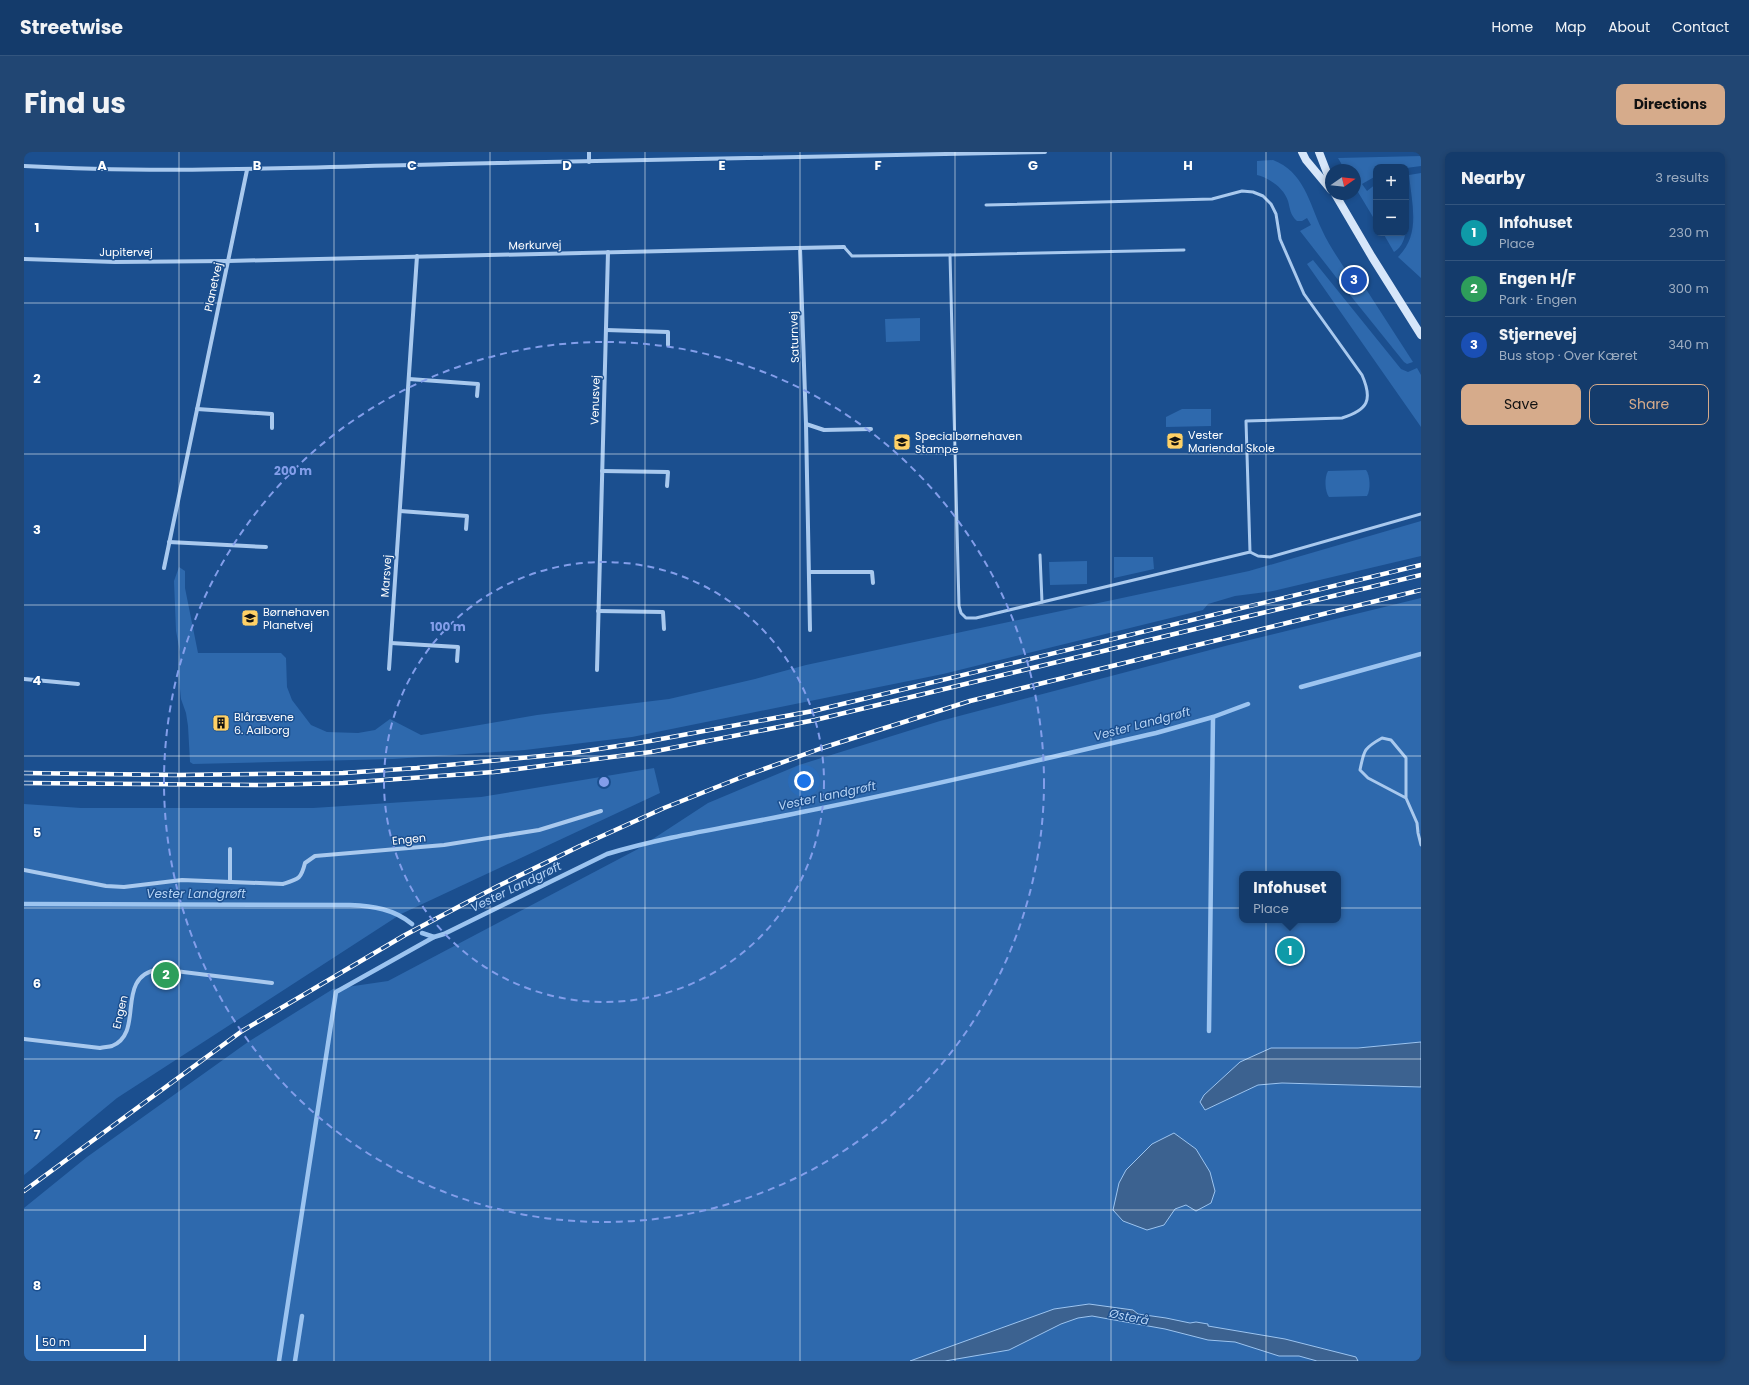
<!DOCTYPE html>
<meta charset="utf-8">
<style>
:root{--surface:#143b6b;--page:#214673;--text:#f1f3f6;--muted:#9dadc1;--line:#33557e;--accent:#d6ab8b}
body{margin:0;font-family:Poppins,sans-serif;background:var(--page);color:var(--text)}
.controls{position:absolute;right:12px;top:12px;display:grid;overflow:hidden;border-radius:8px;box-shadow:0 2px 6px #0003}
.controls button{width:36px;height:36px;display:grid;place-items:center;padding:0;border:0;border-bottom:1px solid var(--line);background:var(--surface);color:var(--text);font:20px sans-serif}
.compass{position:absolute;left:1301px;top:12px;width:36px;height:36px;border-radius:50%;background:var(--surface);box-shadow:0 2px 6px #0003;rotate:76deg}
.scale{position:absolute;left:12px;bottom:10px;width:110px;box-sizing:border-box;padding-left:4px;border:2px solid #fff;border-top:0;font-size:11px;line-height:14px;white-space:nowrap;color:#fff;-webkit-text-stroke:3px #1b4f8f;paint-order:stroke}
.you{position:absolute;left:780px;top:629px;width:14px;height:14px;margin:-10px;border:3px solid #fff;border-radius:50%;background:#1a73e8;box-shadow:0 0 0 6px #1a73e833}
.badge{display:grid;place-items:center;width:26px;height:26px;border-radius:50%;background:var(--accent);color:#fff;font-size:13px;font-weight:700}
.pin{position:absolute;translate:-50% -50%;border:2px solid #fff;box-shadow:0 1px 4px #0006}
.popup{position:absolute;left:1215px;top:719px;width:102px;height:52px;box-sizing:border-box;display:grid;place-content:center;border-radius:8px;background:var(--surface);filter:drop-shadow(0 1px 3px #0005);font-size:13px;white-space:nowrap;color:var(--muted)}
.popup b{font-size:15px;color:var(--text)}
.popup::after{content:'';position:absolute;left:50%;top:100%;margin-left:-8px;border:8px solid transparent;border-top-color:var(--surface)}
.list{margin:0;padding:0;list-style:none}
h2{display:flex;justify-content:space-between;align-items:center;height:52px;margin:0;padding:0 16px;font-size:17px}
h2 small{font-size:13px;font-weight:400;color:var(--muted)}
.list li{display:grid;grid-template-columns:26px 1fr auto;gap:12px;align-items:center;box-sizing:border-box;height:56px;padding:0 16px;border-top:1px solid var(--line)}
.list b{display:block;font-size:15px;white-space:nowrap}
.list p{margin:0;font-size:13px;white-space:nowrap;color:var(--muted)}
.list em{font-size:13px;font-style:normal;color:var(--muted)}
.actions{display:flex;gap:8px;padding:12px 16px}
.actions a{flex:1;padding:9px 0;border:1px solid var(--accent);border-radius:8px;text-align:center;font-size:14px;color:var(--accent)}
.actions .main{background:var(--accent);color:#111}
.map{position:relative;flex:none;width:1397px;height:1209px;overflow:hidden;border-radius:8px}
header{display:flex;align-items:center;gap:24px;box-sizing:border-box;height:56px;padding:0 20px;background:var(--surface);border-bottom:1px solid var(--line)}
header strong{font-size:19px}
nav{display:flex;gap:22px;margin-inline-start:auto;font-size:14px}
.intro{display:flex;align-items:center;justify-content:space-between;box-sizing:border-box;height:96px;padding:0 24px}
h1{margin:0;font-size:28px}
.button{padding:10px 18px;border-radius:8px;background:var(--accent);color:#111;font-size:14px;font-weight:700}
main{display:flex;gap:24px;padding:0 24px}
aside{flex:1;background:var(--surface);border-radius:8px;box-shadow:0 2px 6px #0003}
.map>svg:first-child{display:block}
.green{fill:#2e69ad;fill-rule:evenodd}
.water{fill:#3c6290;stroke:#9cc4f0}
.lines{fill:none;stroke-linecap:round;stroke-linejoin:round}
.stream{stroke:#9cc4f0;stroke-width:4.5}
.lane{stroke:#a9c9ee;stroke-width:3}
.street{stroke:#a9c9ee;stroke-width:4}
.secondary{stroke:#d6e6fa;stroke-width:8}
.rail-casing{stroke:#fff;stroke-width:4.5}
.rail{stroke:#1b4f8f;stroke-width:3;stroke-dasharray:9;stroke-linecap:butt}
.grid{fill:none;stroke:#fff;stroke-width:1;stroke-opacity:0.55}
.ring{fill:none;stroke:#839eea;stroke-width:2;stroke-dasharray:7 5}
.labels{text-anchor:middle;stroke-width:3;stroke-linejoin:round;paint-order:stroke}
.street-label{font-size:11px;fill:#fff;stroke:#1b4f8f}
.poi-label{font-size:11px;fill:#fff;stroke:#1b4f8f;text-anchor:start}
.water-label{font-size:12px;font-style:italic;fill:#b5d3f5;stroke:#1b4f8f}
.grid-label{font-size:13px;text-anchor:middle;font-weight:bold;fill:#fff;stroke:#1b4f8f;stroke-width:3;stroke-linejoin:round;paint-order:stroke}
.centre{fill:#839eea;stroke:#1b4f8f;stroke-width:2}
.ring-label{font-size:12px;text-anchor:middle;font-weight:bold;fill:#839eea;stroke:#1b4f8f;stroke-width:3;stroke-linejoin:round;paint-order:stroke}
</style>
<header>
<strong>Streetwise</strong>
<nav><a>Home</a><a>Map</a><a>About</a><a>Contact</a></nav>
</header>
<div class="intro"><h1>Find us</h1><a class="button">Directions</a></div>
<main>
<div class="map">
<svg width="1397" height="1209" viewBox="0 0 1397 1209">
<rect width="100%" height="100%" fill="#1b4f8f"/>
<g class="green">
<polygon points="1397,4 1397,14 1382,16 1352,15 1352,24 1338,32 1343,39 1352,32 1352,70 1331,35 1331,18 1321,18 1314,6"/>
<path d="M1249,8C1280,20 1285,50 1298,78C1305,94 1317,110 1326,125L1325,127L1331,133L1324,138H1322L1276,79L1287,73L1283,66L1278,69H1273C1266,63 1266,56 1264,49C1260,36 1245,26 1233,23V9Z"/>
<path d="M1397,21V126L1374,105C1397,82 1388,53 1385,23Z"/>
<path d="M1382,67C1383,78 1381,94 1370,100L1359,81H1382Z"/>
<polygon points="1289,108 1377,217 1384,220 1393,216 1397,223 1397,275 1283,112"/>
<polygon points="1340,134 1389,210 1383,212 1380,210 1326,143 1327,141"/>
<polygon points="896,166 896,189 862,190 861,167"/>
<polygon points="1158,257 1187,257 1187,274 1142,275 1142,265"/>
<path d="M1342,318C1346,323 1347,338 1343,344L1305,345C1301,340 1300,325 1304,319Z"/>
<polygon points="1397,369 1397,404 1249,439 1211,444 1184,452 1179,458 919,522 608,585 501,598 369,607 169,612 166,610 164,574 162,561 157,547 154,518 156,500 152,479 150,429 155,415 161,419 161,436 174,501 257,501 262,506 263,535 268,548 287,573 303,580 334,581 351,578 366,567 397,583 513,563 645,547 731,527 782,513 1225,419"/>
<polygon points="1090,405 1129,405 1130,417 1090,426"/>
<polygon points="1063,409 1063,432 1026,433 1025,410"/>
<path d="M1397,446V890L1334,896H1247L1216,910L1176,950L1181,958L1234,933L1258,931L1397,935V1209H0V1056L63,1005L224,890L309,837L364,829L612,698L684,651L775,613L916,569L1205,493ZM1218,722H1314V768H1218ZM1128,992L1162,1053L1151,1057L1117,1003Z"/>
<polygon points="630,616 636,641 377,762 93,946 0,1023 0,652 57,656 289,656 457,645"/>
</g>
<g class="water">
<polygon points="1397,890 1397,935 1258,931 1234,933 1181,958 1176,950 1180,943 1216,910 1247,896 1334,896"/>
<polygon points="1150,981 1172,997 1186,1020 1191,1039 1187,1051 1172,1059 1162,1053 1151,1057 1140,1073 1123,1078 1099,1069 1089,1058 1095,1031 1102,1018 1128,992"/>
<polygon points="1065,1152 1109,1158 1114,1162 1142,1166 1166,1171 1172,1170 1184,1172 1184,1174 1261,1187 1332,1205 1334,1209 1293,1209 1275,1204 1255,1204 1211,1190 1184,1188 1141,1177 1068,1164 1054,1166 1037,1172 985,1198 921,1209 886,1209 1030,1157"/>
</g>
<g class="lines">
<g class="stream">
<polyline points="1277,535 1397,502"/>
<path d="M0,752L326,753C349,754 370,757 388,772"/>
<path d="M398,781L410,785L420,782L583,702C646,683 713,674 778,660C896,637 1014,608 1132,581L1189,565L1224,552"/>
<polyline points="1185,879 1189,565"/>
<polyline points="255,1209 312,840 410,785"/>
<polyline points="271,1209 278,1164"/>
</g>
<g class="lane">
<path d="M962,53L1188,47L1218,39L1229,40L1239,44L1247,52L1252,62L1256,87L1280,142L1338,223C1349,248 1344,258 1318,266L1222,269L1226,400L952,466H942L937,461L935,454L926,103L1160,98"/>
<polyline points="820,95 828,104 926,103"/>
<polyline points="1226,400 1234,404 1246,405 1397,362"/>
<polyline points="1016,403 1018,450"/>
<path d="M1382,646L1344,626L1336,618C1340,598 1340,596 1358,586L1367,588L1382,606V646L1393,671L1394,681L1397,693"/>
</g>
<g class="street">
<polyline points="565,10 565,0"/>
<path d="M0,14C142,22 284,15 426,12C624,8 823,4 1021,0"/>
<polyline points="776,96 782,272 786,478"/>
<polyline points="0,107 91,110 204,109 820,95"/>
<polyline points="582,178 644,180 644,193"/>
<polyline points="385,227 454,232 453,244"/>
<polyline points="173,257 248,262 248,276"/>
<polyline points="782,272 800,278 847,277"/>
<polyline points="578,319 644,320 643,334"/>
<polyline points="376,359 443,364 442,377"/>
<polyline points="145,390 242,395"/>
<polyline points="140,416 223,18"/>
<polyline points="785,420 848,420 849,431"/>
<polyline points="574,459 639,460 640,477"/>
<polyline points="367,491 434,495 433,509"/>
<polyline points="365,517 393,104"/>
<polyline points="573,518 584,100"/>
<polyline points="0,527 54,532"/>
<path d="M0,718L82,734L100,735L158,728L259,732C275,727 277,727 281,711L291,704L420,693L515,678L577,659"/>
<polyline points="206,730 206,697"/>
<path d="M0,887L76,896C80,895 85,895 88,894C122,880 89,825 135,817L248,831"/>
</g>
<g class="secondary">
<polyline points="1278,0 1282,8 1307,38"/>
<polyline points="1295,0 1307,31"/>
<polyline points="1311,42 1348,105 1397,183"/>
</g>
<g class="rail-casing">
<g id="rail">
<polyline points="0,621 153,623 319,621 393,616 549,601 626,589 789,559 1397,413"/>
<polyline points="0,631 240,633 319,631 470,620 627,600 791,568 1397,423"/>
<polyline points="0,1039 218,879 381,783 474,734 556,694 640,656 718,625 798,596 946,549 1397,438"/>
</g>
</g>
<use href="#rail" class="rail"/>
</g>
<path class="grid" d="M155,0V1209M310,0V1209M466,0V1209M621,0V1209M776,0V1209M931,0V1209M1087,0V1209M1242,0V1209M0,151H1397M0,302H1397M0,453H1397M0,604H1397M0,756H1397M0,907H1397M0,1058H1397"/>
<g class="ring">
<circle cx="580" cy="630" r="220"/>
<circle cx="580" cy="630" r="440"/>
</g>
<defs>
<g id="school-square" transform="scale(0.9)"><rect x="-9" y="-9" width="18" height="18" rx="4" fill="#ffd166" stroke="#1b4f8f"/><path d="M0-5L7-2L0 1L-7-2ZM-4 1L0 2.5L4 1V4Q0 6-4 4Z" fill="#111"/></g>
<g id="building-square" transform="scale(0.9)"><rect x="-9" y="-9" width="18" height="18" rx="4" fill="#ffd166" stroke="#1b4f8f"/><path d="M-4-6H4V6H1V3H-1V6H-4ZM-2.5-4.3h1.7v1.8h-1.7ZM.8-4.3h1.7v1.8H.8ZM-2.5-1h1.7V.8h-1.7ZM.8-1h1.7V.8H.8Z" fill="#111"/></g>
</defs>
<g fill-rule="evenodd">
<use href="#school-square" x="1151" y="289"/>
<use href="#school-square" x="878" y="290"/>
<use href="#school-square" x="226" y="466"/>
<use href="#building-square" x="197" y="571"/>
</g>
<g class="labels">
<g class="street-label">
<text transform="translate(511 93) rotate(-1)" y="4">Merkurvej</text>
<text x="102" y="104">Jupitervej</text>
<text transform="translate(189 135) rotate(-78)" y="4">Planetvej</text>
<text transform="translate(770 185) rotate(-92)" y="4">Saturnvej</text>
<text transform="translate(571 248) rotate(-88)" y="4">Venusvej</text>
<text transform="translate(362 424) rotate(-86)" y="4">Marsvej</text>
<text transform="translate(385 687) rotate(-6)" y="4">Engen</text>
<text transform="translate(96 860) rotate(-77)" y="4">Engen</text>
</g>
<g class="poi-label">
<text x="1164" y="287">Vester<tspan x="1164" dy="13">Mariendal Skole</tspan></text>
<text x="891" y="288">Specialbørnehaven<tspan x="891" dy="13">Stampe</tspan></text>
<text x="239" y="464">Børnehaven<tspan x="239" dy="13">Planetvej</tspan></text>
<text x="210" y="569">Blårævene<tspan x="210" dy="13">6. Aalborg</tspan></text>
</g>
<g class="water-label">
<text transform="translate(1118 572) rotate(-15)" y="4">Vester Landgrøft</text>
<text transform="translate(803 644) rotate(-12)" y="4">Vester Landgrøft</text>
<text transform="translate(492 735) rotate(-26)" y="4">Vester Landgrøft</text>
<text x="172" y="746">Vester Landgrøft</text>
<text transform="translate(1105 1165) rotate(11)" y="4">Østerå</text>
</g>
</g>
<g class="grid-label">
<text x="78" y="18">A</text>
<text x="233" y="18">B</text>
<text x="388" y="18">C</text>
<text x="543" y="18">D</text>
<text x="698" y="18">E</text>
<text x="854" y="18">F</text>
<text x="1009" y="18">G</text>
<text x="1164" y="18">H</text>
<text x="13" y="80">1</text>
<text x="13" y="231">2</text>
<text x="13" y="382">3</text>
<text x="13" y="533">4</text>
<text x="13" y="685">5</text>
<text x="13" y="836">6</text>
<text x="13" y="987">7</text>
<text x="13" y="1138">8</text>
</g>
<circle cx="580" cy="630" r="6" class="centre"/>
<g class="ring-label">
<text x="269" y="323">200 m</text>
<text x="424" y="479">100 m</text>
</g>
</svg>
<div class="controls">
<button>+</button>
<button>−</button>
</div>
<svg class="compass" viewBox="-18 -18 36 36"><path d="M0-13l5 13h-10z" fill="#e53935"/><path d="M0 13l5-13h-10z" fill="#9dadc1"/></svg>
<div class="scale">50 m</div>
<div class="you"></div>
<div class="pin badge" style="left:1266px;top:799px;background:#0f9aa8">1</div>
<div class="popup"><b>Infohuset</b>Place</div>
<div class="pin badge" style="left:142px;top:823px;background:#2e9e5b">2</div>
<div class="pin badge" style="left:1330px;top:128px;background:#1a4fb4">3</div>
</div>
<aside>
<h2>Nearby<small>3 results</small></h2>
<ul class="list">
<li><span class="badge" style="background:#0f9aa8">1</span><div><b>Infohuset</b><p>Place</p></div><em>230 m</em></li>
<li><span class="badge" style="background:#2e9e5b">2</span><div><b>Engen H/F</b><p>Park · Engen</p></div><em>300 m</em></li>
<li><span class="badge" style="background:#1a4fb4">3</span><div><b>Stjernevej</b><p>Bus stop · Over Kæret</p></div><em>340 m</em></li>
</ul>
<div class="actions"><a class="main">Save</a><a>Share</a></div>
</aside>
</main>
